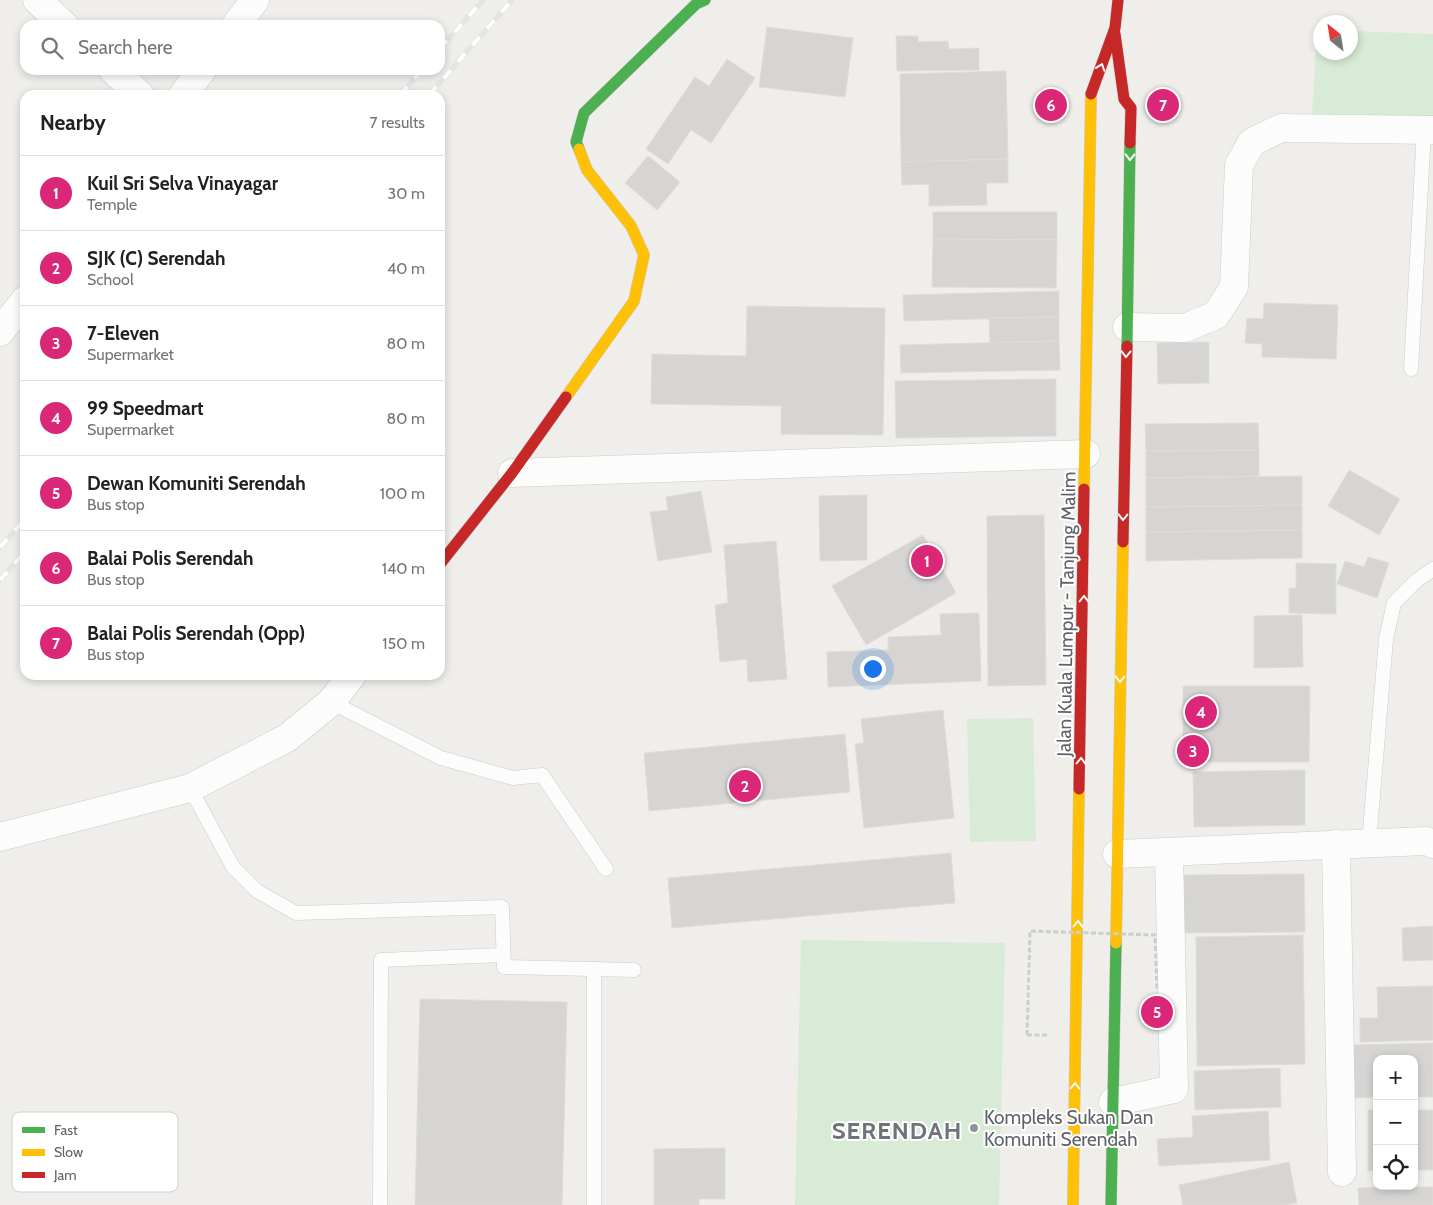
<!DOCTYPE html>
<meta charset="utf-8">
<style>
:root{--surface:#fff;--page:#f2f2f2;--text:#202124;--muted:#757577;--line:#e0e0e0;--accent:#db2777}
body{margin:0;font-family:Cabin,sans-serif;background:var(--page);color:var(--text)}
.controls{position:absolute;right:15px;bottom:15px;display:grid;overflow:hidden;border-radius:10px;box-shadow:0 2px 8px #0003}
.controls button{width:45px;height:45px;display:grid;place-items:center;padding:0;border:0;border-bottom:1px solid var(--line);background:var(--surface);color:var(--text);font:25px sans-serif}
.compass{position:absolute;left:1313px;top:15px;width:45px;height:45px;border-radius:50%;background:var(--surface);box-shadow:0 2px 8px #0003;rotate:330deg}
.you{position:absolute;left:872px;top:668px;width:18px;height:18px;margin:-12px;border:4px solid #fff;border-radius:50%;background:#1a73e8;box-shadow:0 0 0 8px #1a73e833}
.badge{display:grid;place-items:center;width:32px;height:32px;border-radius:50%;background:var(--accent);color:#fff;font-size:16px;font-weight:700}
.pin{position:absolute;translate:-50% -50%;border:2px solid #fff;box-shadow:0 1px 5px #0006}
.list{margin:0;padding:0;list-style:none}
h2{display:flex;justify-content:space-between;align-items:center;height:65px;margin:0;padding:0 20px;font-size:21px}
h2 small{font-size:16px;font-weight:400;color:var(--muted)}
.list li{display:grid;grid-template-columns:32px 1fr auto;gap:15px;align-items:center;box-sizing:border-box;height:75px;padding:0 20px;border-top:1px solid var(--line)}
.list b{display:block;font-size:19px;white-space:nowrap}
.list p{margin:0;font-size:16px;white-space:nowrap;color:var(--muted)}
.list em{font-size:16px;font-style:normal;color:var(--muted)}
.icon{flex:none;width:28px;height:28px;fill:none;stroke:currentColor;stroke-width:2;stroke-linecap:round;stroke-linejoin:round}
.map{position:relative;flex:none;width:1433px;height:1205px;overflow:hidden}
.search{position:absolute;background:var(--surface);box-shadow:0 2px 8px #0003;left:20px;top:20px;width:425px;height:55px;display:flex;align-items:center;gap:12px;box-sizing:border-box;padding:0 18px;border-radius:15px;color:var(--muted);font-size:19px}
.panel{position:absolute;background:var(--surface);box-shadow:0 2px 8px #0003;left:20px;top:90px;width:425px;height:590px;border-radius:15px}
.map>svg:first-child{display:block}
.green{fill:#d8ebd6}
.building{fill:#d6d5d3;stroke:#deddd9}
.lines{fill:none;stroke-linecap:round;stroke-linejoin:round}
.lane-casing{stroke:#cbcccc;stroke-width:15}
.street-casing{stroke:#cbcccc;stroke-width:29}
.fast-casing{stroke:#cacacb;stroke-width:12}
.slow-casing{stroke:#cacacb;stroke-width:12}
.jam-casing{stroke:#cacacb;stroke-width:12}
.path{stroke:#cbcfcc;stroke-width:3;stroke-dasharray:5 2.5;stroke-linecap:butt}
.lane{stroke:#fdfcfc;stroke-width:14}
.street{stroke:#fdfcfc;stroke-width:28}
.fast{stroke:#4caf50;stroke-width:11}
.slow{stroke:#ffc107;stroke-width:11}
.jam{stroke:#c62828;stroke-width:11}
.rail-casing{stroke:#e4e4e4;stroke-width:5.5}
.rail{stroke:#fff;stroke-width:4;stroke-dasharray:11;stroke-linecap:butt}
.path-bridge{stroke:#cbcfcc;stroke-width:3;stroke-dasharray:5 2.5;stroke-linecap:butt}
.oneway{stroke:#f6fbf6}
.poi-dot{fill:#919496;stroke:#fff;stroke-width:2}
.labels{text-anchor:middle;stroke-width:4;stroke-linejoin:round;paint-order:stroke}
.street-label{font-size:19px;fill:#5f6368;stroke:#fff}
.poi-label{font-size:19px;fill:#5f6368;stroke:#fff;text-anchor:start}
.district-label{font-size:24px;font-weight:bold;letter-spacing:1px;fill:#70747a;stroke:#fff}
.key{fill:#fff;stroke:#cfd0d2;stroke-width:1}
.key-label{font-size:14px;fill:#5f6368}
</style>
<div class="map">
<svg width="1433" height="1205" viewBox="0 0 1433 1205">
<rect width="100%" height="100%" fill="#efeeea"/>
<g class="green">
<polygon points="1317,30 1320,30 1320,52 1350,52 1351,31 1433,34 1433,122 1312,117"/>
<polygon points="1033,718 1036,841 970,842 967,719"/>
<polygon points="801,940 1005,943 999,1205 795,1205"/>
</g>
<g class="building">
<polygon points="767,27 853,38 845,97 759,87"/>
<polygon points="896,36 918,36 918,42 948,41 949,49 979,48 979,70 897,71"/>
<polygon points="727,59 755,78 711,143 691,130 668,164 646,149 695,77 709,86"/>
<polygon points="1006,71 1008,159 901,162 900,74"/>
<polygon points="648,156 680,182 657,210 625,183"/>
<polygon points="1008,159 1008,183 986,183 987,205 929,206 929,184 902,185 901,162"/>
<polygon points="933,212 1057,212 1057,240 933,239"/>
<polygon points="933,239 1057,240 1056,288 932,287"/>
<polygon points="1059,291 1059,317 904,321 903,295"/>
<polygon points="1264,303 1338,305 1336,359 1262,357 1262,344 1245,343 1247,318 1263,319"/>
<polygon points="747,306 885,308 883,435 781,434 781,406 651,404 652,354 746,356"/>
<polygon points="1059,317 1059,341 990,343 989,318"/>
<polygon points="1059,341 1060,370 901,373 900,345"/>
<polygon points="1209,342 1209,383 1158,384 1157,343"/>
<polygon points="1056,379 1056,436 896,438 895,381"/>
<polygon points="1258,423 1259,450 1146,451 1145,424"/>
<polygon points="1259,450 1259,476 1146,478 1146,451"/>
<polygon points="1349,470 1400,499 1379,535 1328,506"/>
<polygon points="1302,476 1302,505 1146,507 1146,478"/>
<polygon points="701,491 712,552 658,561 650,512 668,510 666,497"/>
<polygon points="867,495 867,560 820,561 819,496"/>
<polygon points="1302,505 1302,530 1146,532 1146,507"/>
<polygon points="1044,515 1046,685 988,686 987,516"/>
<polygon points="1302,530 1302,558 1146,561 1146,532"/>
<polygon points="923,535 956,593 866,645 832,586"/>
<polygon points="776,541 787,679 748,682 747,659 720,662 715,605 728,603 724,545"/>
<polygon points="1368,557 1389,563 1377,598 1337,584 1345,561 1364,567"/>
<polygon points="1296,563 1336,564 1336,614 1289,613 1289,588 1296,588"/>
<polygon points="979,613 981,681 828,687 827,652 888,650 888,637 941,635 940,614"/>
<polygon points="1302,615 1303,667 1254,668 1254,616"/>
<polygon points="1183,686 1310,686 1309,762 1183,762"/>
<polygon points="943,710 954,818 864,828 855,744 864,743 861,719"/>
<polygon points="845,734 850,792 649,811 644,753"/>
<polygon points="1305,770 1305,825 1194,827 1193,772"/>
<polygon points="951,853 955,903 672,928 668,878"/>
<polygon points="1304,874 1305,932 1184,933 1184,875"/>
<polygon points="1433,926 1433,960 1403,961 1402,928"/>
<polygon points="1303,935 1305,1064 1197,1066 1196,937"/>
<polygon points="1433,986 1433,1040 1360,1042 1360,1018 1378,1018 1377,987"/>
<polygon points="420,999 567,1002 562,1205 415,1205"/>
<polygon points="1433,1043 1433,1097 1414,1097 1414,1059 1377,1059 1377,1097 1354,1098 1353,1045"/>
<polygon points="1280,1068 1281,1107 1195,1110 1194,1071"/>
<polygon points="1368,1110 1377,1110 1377,1170 1368,1171"/>
<rect x="1414" y="1110" width="19" height="60"/>
<polygon points="1268,1111 1270,1160 1159,1166 1157,1139 1193,1137 1192,1116"/>
<polygon points="725,1148 725,1199 699,1199 699,1205 654,1205 654,1149"/>
<polygon points="1289,1162 1297,1203 1286,1205 1183,1205 1179,1185"/>
<polygon points="1433,1187 1433,1205 1359,1205 1358,1188"/>
</g>
<g class="lines">
<g class="lane-casing">
<g id="lane">
<polyline points="1411,369 1424,130"/>
<polyline points="331,702 441,758 513,778 542,775 606,869"/>
<polyline points="190,788 233,867 257,891 296,913 502,907 504,967 634,970"/>
<polyline points="1369,843 1386,639 1394,603 1416,581 1433,569"/>
<polyline points="594,969 594,1205"/>
<polyline points="380,1205 381,960 503,955"/>
</g>
</g>
<g class="street-casing">
<g id="street">
<polyline points="37,0 64,25"/>
<polyline points="236,25 255,0"/>
<polyline points="113,70 140,95"/>
<polyline points="183,95 202,70"/>
<polyline points="1127,327 1185,328 1216,315 1234,287 1239,165 1252,142 1281,128 1433,130"/>
<polyline points="0,332 25,300"/>
<polyline points="512,473 1086,454"/>
<polyline points="0,837 190,788 287,738 331,702 352,675"/>
<polyline points="1336,844 1342,1172"/>
<polyline points="1117,854 1426,841 1433,844"/>
<polyline points="1113,1102 1174,1089 1169,852"/>
</g>
</g>
<g class="fast-casing">
<g id="fast">
<polyline points="579,149 576,142 584,113 696,4 705,0"/>
<polyline points="1127,346 1130,143"/>
<polyline points="1111,1205 1116,943"/>
</g>
</g>
<g class="slow-casing">
<g id="slow">
<polyline points="566,397 634,301 644,255 631,226 587,170 579,149"/>
<polyline points="1084,489 1091,94"/>
<polyline points="1116,943 1123,542"/>
<polyline points="1073,1205 1079,789"/>
</g>
</g>
<g class="jam-casing">
<g id="jam">
<polyline points="1115,34 1124,99 1131,108 1130,143"/>
<polyline points="1091,94 1115,28 1118,0"/>
<polyline points="1123,542 1127,346"/>
<polyline points="440,564 512,473 566,397"/>
<polyline points="1079,789 1084,489"/>
</g>
</g>
<polyline class="path" points="1027,1035 1048,1035"/>
<use href="#lane" class="lane"/>
<use href="#street" class="street"/>
<use href="#fast" class="fast"/>
<use href="#slow" class="slow"/>
<use href="#jam" class="jam"/>
<g class="rail-casing">
<g id="rail">
<polyline points="440,49 483,0"/>
<polyline points="400,95 422,70"/>
<polyline points="429,95 512,0"/>
<polyline points="0,547 25,519"/>
<polyline points="0,580 25,552"/>
</g>
</g>
<use href="#rail" class="rail"/>
<polyline class="path-bridge" points="1027,1035 1030,931 1155,935 1157,990"/>
</g>
<defs><path id="oneway-chevron" d="M-2-3.5L2.5 0L-2 3.5" fill="none" stroke-width="1.6" stroke-linecap="round" stroke-linejoin="round" transform="scale(1.25)"/></defs>
<g class="oneway">
<use href="#oneway-chevron" transform="translate(1101 67) rotate(-71)"/>
<use href="#oneway-chevron" transform="translate(1130 157) rotate(91)"/>
<use href="#oneway-chevron" transform="translate(1126 354) rotate(91)"/>
<use href="#oneway-chevron" transform="translate(1123 517) rotate(91)"/>
<use href="#oneway-chevron" transform="translate(1084 599) rotate(-89)"/>
<use href="#oneway-chevron" transform="translate(1120 679) rotate(91)"/>
<use href="#oneway-chevron" transform="translate(1081 761) rotate(-89)"/>
<use href="#oneway-chevron" transform="translate(1078 924) rotate(-89)"/>
<use href="#oneway-chevron" transform="translate(1075 1086) rotate(-89)"/>
</g>
<circle class="poi-dot" cx="974" cy="1128" r="5"/>
<g class="labels">
<g class="street-label">
<text transform="translate(1066 614) rotate(-89)" y="7">Jalan Kuala Lumpur - Tanjung Malim</text>
</g>
<g class="poi-label">
<text x="984" y="1124">Kompleks Sukan Dan<tspan x="984" dy="22">Komuniti Serendah</tspan></text>
</g>
<g class="district-label">
<text x="897" y="1139">SERENDAH</text>
</g>
</g>
<rect x="12" y="1112" width="166" height="80" rx="8" class="key"/>
<rect x="22" y="1127" width="23" height="6" fill="#4caf50"/>
<rect x="22" y="1149" width="23" height="7" fill="#ffc107"/>
<rect x="22" y="1172" width="23" height="6" fill="#c62828"/>
<g class="key-label">
<text x="54" y="1135">Fast</text>
<text x="54" y="1157">Slow</text>
<text x="54" y="1180">Jam</text>
</g>
</svg>
<div class="controls">
<button>+</button>
<button>−</button>
<button><svg class="icon" aria-label="locate" viewBox="0 0 24 24"><circle cx="12" cy="12" r="6"/><path d="M12 2v4M12 18v4M2 12h4M18 12h4"/></svg></button>
</div>
<svg class="compass" viewBox="-18 -18 36 36"><path d="M0-13l5 13h-10z" fill="#e53935"/><path d="M0 13l5-13h-10z" fill="#757577"/></svg>
<div class="you"></div>
<div class="pin badge" style="left:927px;top:561px">1</div>
<div class="pin badge" style="left:745px;top:786px">2</div>
<div class="pin badge" style="left:1193px;top:751px">3</div>
<div class="pin badge" style="left:1201px;top:712px">4</div>
<div class="pin badge" style="left:1157px;top:1012px">5</div>
<div class="pin badge" style="left:1051px;top:105px">6</div>
<div class="pin badge" style="left:1163px;top:105px">7</div>
<div class="search"><svg class="icon" aria-label="search" viewBox="0 0 24 24"><circle cx="10" cy="10" r="6"/><path d="M15 15l6 6"/></svg>Search here</div>
<section class="panel">
<h2>Nearby<small>7 results</small></h2>
<ul class="list">
<li><span class="badge">1</span><div><b>Kuil Sri Selva Vinayagar</b><p>Temple</p></div><em>30 m</em></li>
<li><span class="badge">2</span><div><b>SJK (C) Serendah</b><p>School</p></div><em>40 m</em></li>
<li><span class="badge">3</span><div><b>7-Eleven</b><p>Supermarket</p></div><em>80 m</em></li>
<li><span class="badge">4</span><div><b>99 Speedmart</b><p>Supermarket</p></div><em>80 m</em></li>
<li><span class="badge">5</span><div><b>Dewan Komuniti Serendah</b><p>Bus stop</p></div><em>100 m</em></li>
<li><span class="badge">6</span><div><b>Balai Polis Serendah</b><p>Bus stop</p></div><em>140 m</em></li>
<li><span class="badge">7</span><div><b>Balai Polis Serendah (Opp)</b><p>Bus stop</p></div><em>150 m</em></li>
</ul>
</section>
</div>
